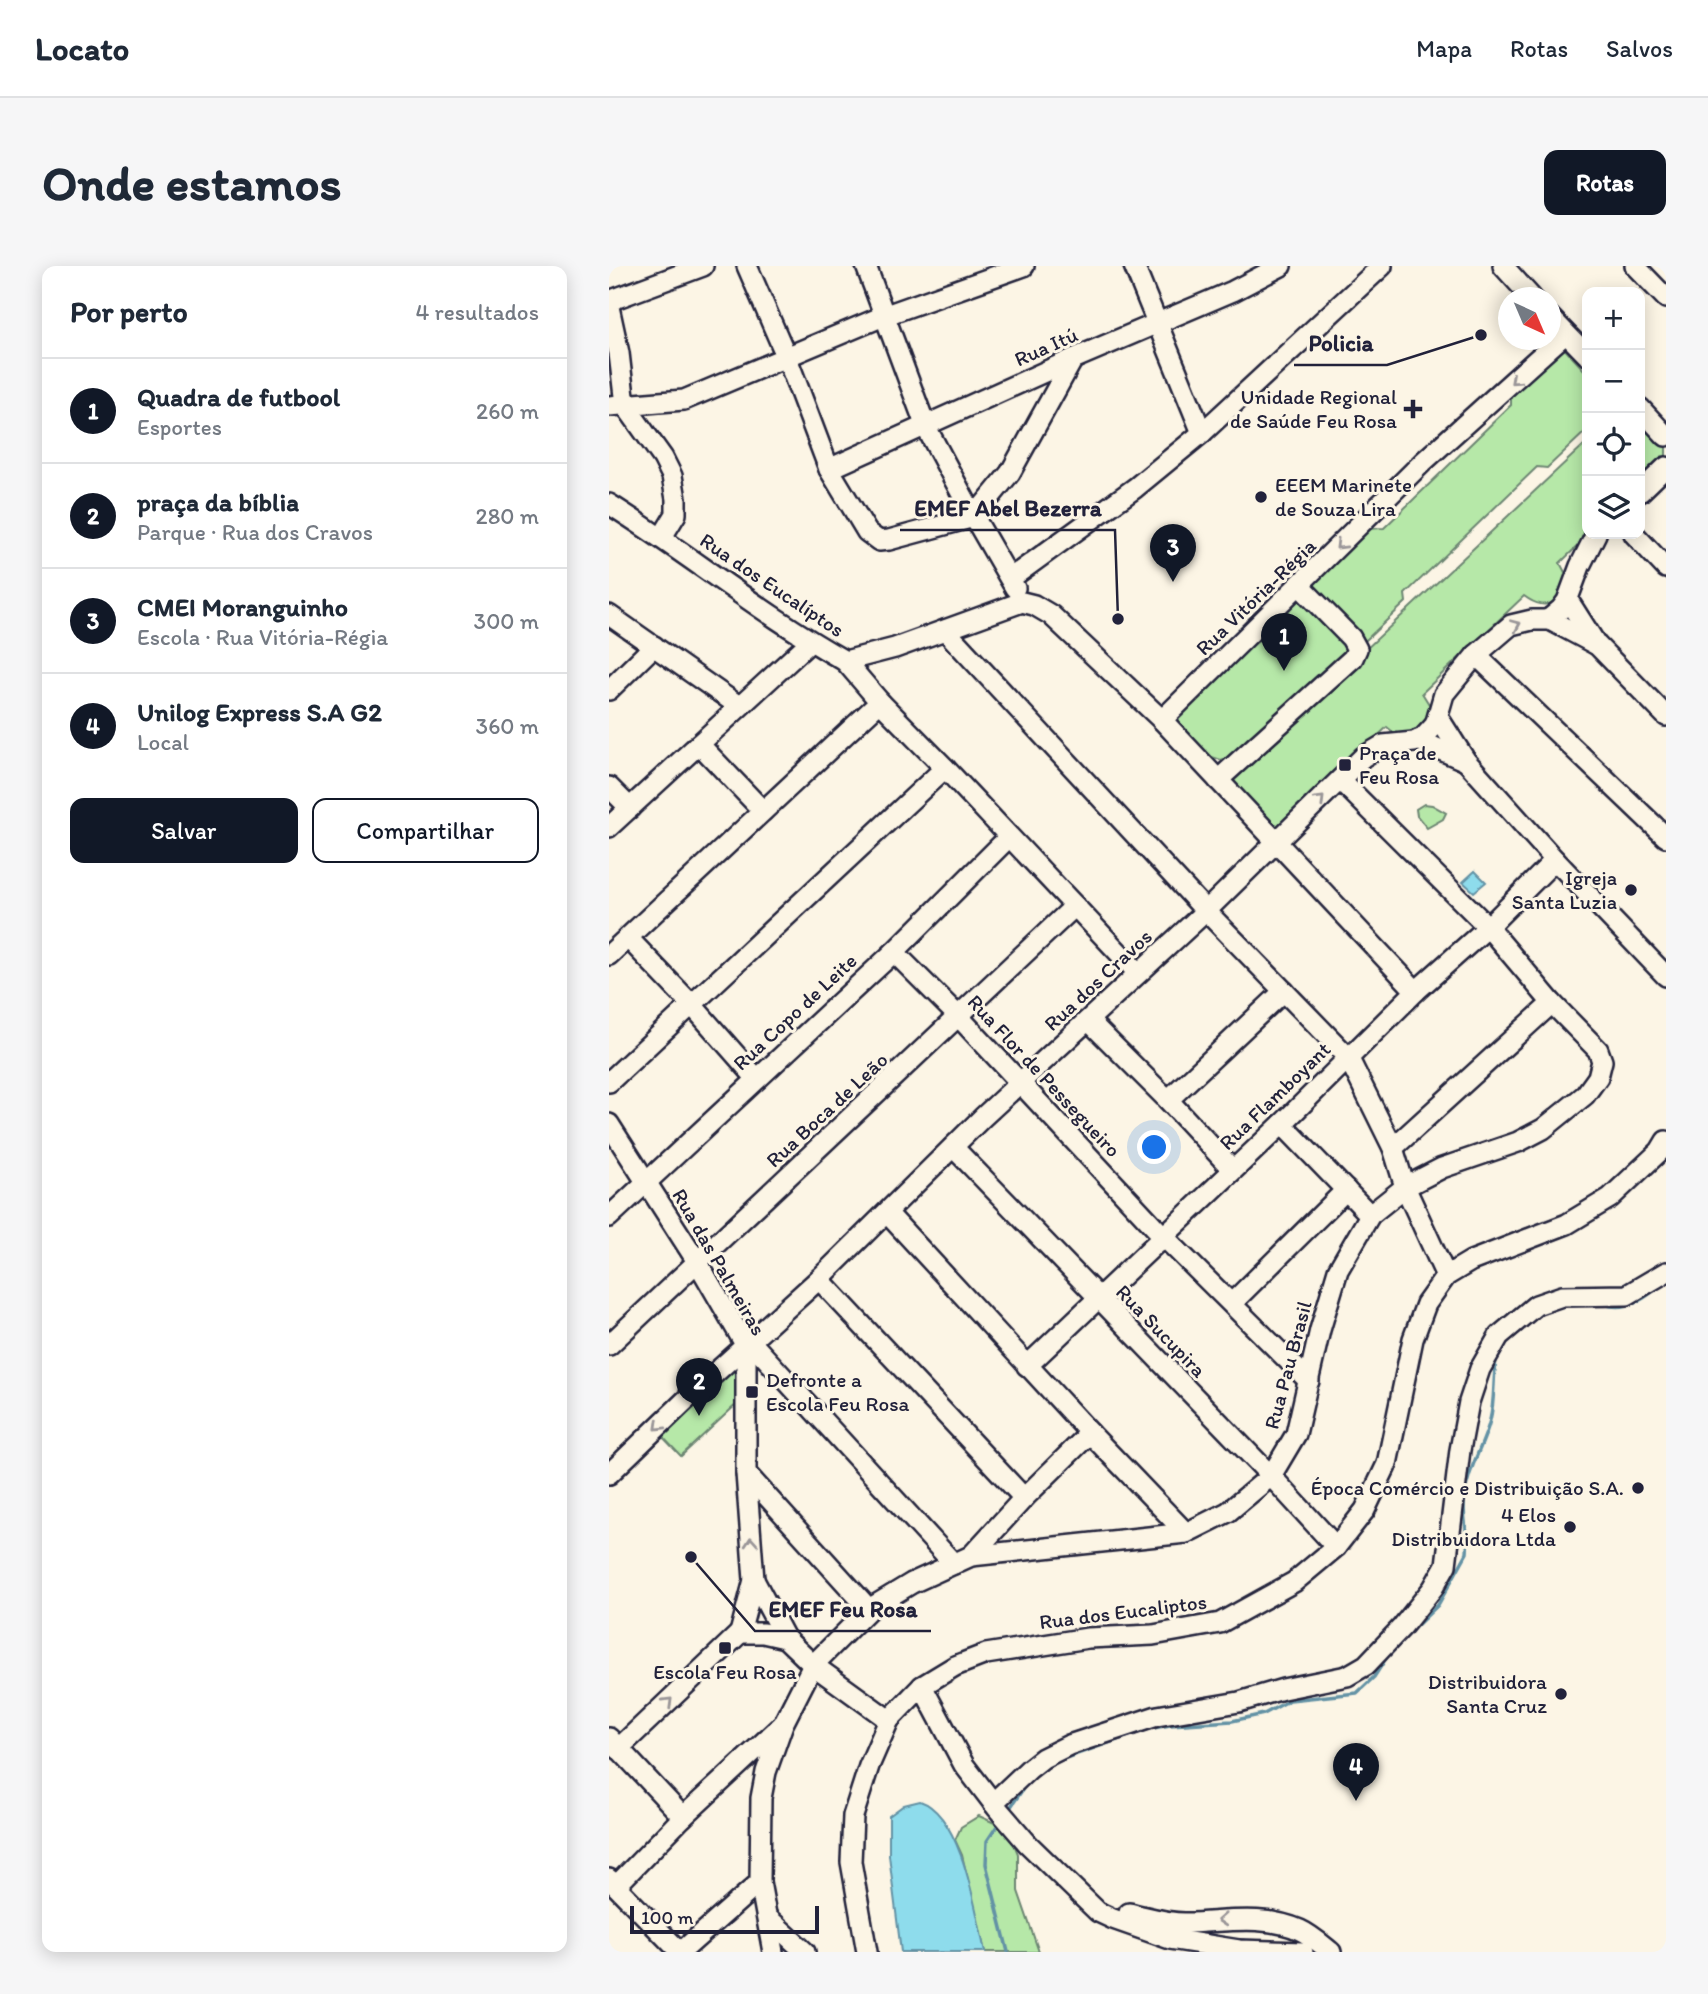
<!DOCTYPE html>
<html lang="pt">
<meta charset="utf-8">
<style>
:root{--surface:#fff;--page:#f6f6f7;--text:#1f2937;--muted:#747a83;--line:#e0e1e3;--accent:#111827}
body{margin:0;font-family:Itim,sans-serif;background:var(--page);color:var(--text)}
.controls{position:absolute;right:21px;top:21px;display:grid;overflow:hidden;border-radius:14px;box-shadow:0 4px 18px #0003}
.controls button{width:63px;height:63px;display:grid;place-items:center;padding:0;border:0;border-bottom:2px solid var(--line);background:var(--surface);color:var(--text);font:35px sans-serif}
.compass{position:absolute;left:889px;top:21px;width:63px;height:63px;border-radius:50%;background:var(--surface);box-shadow:0 4px 18px #0003;rotate:136deg}
.scale{position:absolute;left:21px;bottom:18px;width:189px;box-sizing:border-box;padding-left:7px;border:4px solid #22223b;border-top:0;font-size:19px;line-height:24px;white-space:nowrap;color:#22223b;-webkit-text-stroke:5px #fcf5e5;paint-order:stroke}
.you{position:absolute;left:546px;top:882px;width:24px;height:24px;margin:-18px;border:5px solid #fff;border-radius:50%;background:#1a73e8;box-shadow:0 0 0 10px #1a73e833}
.badge{display:grid;place-items:center;width:46px;height:46px;border-radius:50%;background:var(--accent);color:#fff;font-size:23px;font-weight:700}
.pin{position:absolute;translate:-50% -58px;filter:drop-shadow(0 2px 4px #0008)}
.pin::after{content:'';position:absolute;top:37px;width:24px;height:21px;background:inherit;clip-path:polygon(0 0,100% 0,50% 100%)}
.list{margin:0;padding:0;list-style:none}
h2{display:flex;justify-content:space-between;align-items:center;height:91px;margin:0;padding:0 28px;font-size:30px}
h2 small{font-size:23px;font-weight:400;color:var(--muted)}
.list li{display:grid;grid-template-columns:46px 1fr auto;gap:21px;align-items:center;box-sizing:border-box;height:105px;padding:0 28px;border-top:2px solid var(--line)}
.list b{display:block;font-size:26px;white-space:nowrap}
.list p{margin:0;font-size:23px;white-space:nowrap;color:var(--muted)}
.list em{font-size:23px;font-style:normal;color:var(--muted)}
.actions{display:flex;gap:14px;padding:21px 28px}
.actions a{flex:1;padding:16px 0;border:2px solid var(--accent);border-radius:14px;text-align:center;font-size:24px;color:var(--accent)}
.actions .main{background:var(--accent);color:#fff}
.icon{flex:none;width:38px;height:38px;fill:none;stroke:currentColor;stroke-width:2;stroke-linecap:round;stroke-linejoin:round}
.map{position:relative;flex:none;width:1057px;height:1686px;overflow:hidden;border-radius:14px}
header{display:flex;align-items:center;gap:42px;box-sizing:border-box;height:98px;padding:0 35px;background:var(--surface);border-bottom:2px solid var(--line)}
header strong{font-size:33px}
nav{display:flex;gap:38px;margin-inline-start:auto;font-size:24px}
.intro{display:flex;align-items:center;justify-content:space-between;box-sizing:border-box;height:168px;padding:0 42px}
h1{margin:0;font-size:49px}
.button{padding:18px 32px;border-radius:14px;background:var(--accent);color:#fff;font-size:24px;font-weight:700}
main{display:flex;gap:42px;padding:0 42px}
aside{flex:1;background:var(--surface);border-radius:14px;box-shadow:0 4px 18px #0003}
.map>svg:first-child{display:block}
.green{fill:#b6e8a8;stroke:#6c8572;stroke-width:2}
.water{fill:#8edcec;stroke:#6392a5;stroke-width:2}
.lines{fill:none;stroke-linecap:round;stroke-linejoin:round}
.stream{stroke:#6392a5;stroke-width:3.5}
.minor-casing{stroke:#22223b;stroke-width:24}
.minor{stroke:#fcf5e5;stroke-width:19}
.oneway{stroke:#9a9698}
.poi-dot{fill:#22223b;stroke:#fcf5e5;stroke-width:2.5}
.labels{text-anchor:middle;stroke-width:6;stroke-linejoin:round;paint-order:stroke}
.street-label{font-size:21px;fill:#22223b;stroke:#fcf5e5}
.poi-label{font-size:21px;fill:#22223b;stroke:#fcf5e5;text-anchor:end}
.leader{fill:none;stroke:#22223b;stroke-width:2.5}
.callout-dot{fill:#22223b;stroke:#fcf5e5;stroke-width:2.5}
.callout-label{font-size:23px;text-anchor:middle;font-weight:bold;fill:#22223b;stroke:#fcf5e5;stroke-width:6;stroke-linejoin:round;paint-order:stroke}
</style>
<header>
<strong>Locato</strong>
<nav><a>Mapa</a><a>Rotas</a><a>Salvos</a></nav>
</header>
<div class="intro"><h1>Onde estamos</h1><a class="button">Rotas</a></div>
<main>
<aside>
<h2>Por perto<small>4 resultados</small></h2>
<ul class="list">
<li><span class="badge">1</span><div><b>Quadra de futbool</b><p>Esportes</p></div><em>260 m</em></li>
<li><span class="badge">2</span><div><b>praça da bíblia</b><p>Parque · Rua dos Cravos</p></div><em>280 m</em></li>
<li><span class="badge">3</span><div><b>CMEI Moranguinho</b><p>Escola · Rua Vitória-Régia</p></div><em>300 m</em></li>
<li><span class="badge">4</span><div><b>Unilog Express S.A G2</b><p>Local</p></div><em>360 m</em></li>
</ul>
<div class="actions"><a class="main">Salvar</a><a>Compartilhar</a></div>
</aside>
<div class="map">
<svg width="1057" height="1686" viewBox="0 0 1057 1686">
<rect width="100%" height="100%" fill="#fcf5e5"/>
<filter id="ink" filterUnits="userSpaceOnUse"><feTurbulence type="fractalNoise" baseFrequency=".0143" numOctaves="2"/><feDisplacementMap in="SourceGraphic" scale="14" xChannelSelector="R" yChannelSelector="G"/><feConvolveMatrix kernelMatrix="1 2 1 2 8 2 1 2 1" color-interpolation-filters="sRGB"/></filter>
<g filter="url(#ink)">
<g class="green">
<polygon points="951,78 978,107 978,164 938,202 928,201 796,328 797,336 641,484 612,494 600,490 559,453 757,263 775,262 902,139 902,123"/>
<polygon points="1031,149 1057,176 1057,196 1031,221"/>
<path d="M978,176V268H981L951,297L958,310L949,335C936,341 927,339 915,330L813,427L823,443L814,467L789,470L778,461L663,570L613,518Z"/>
<polygon points="815,538 823,539 837,547 834,553 818,562 808,550 807,543"/>
<polygon points="129,1089 132,1134 72,1190 49,1166"/>
<polygon points="370,1550 399,1563 409,1588 409,1625 430,1686 376,1686 353,1589 346,1574 352,1561"/>
</g>
<g class="water">
<polygon points="866,605 877,616 865,626 854,616"/>
<path d="M311,1535C353,1549 367,1647 376,1686H292L280,1589V1550L295,1539Z"/>
</g>
<g class="lines">
<g class="stream">
<path d="M995,1038C1016,1046 1035,1034 1050,1020"/>
<path d="M799,1368L829,1339L858,1287C860,1267 852,1248 856,1227C860,1200 875,1179 881,1154C886,1135 884,1113 887,1094"/>
<polyline points="448,1495 539,1463 561,1459 623,1455 655,1448 681,1434 748,1427 765,1411 781,1386"/>
<polyline points="399,1545 418,1517"/>
<polyline points="392,1554 378,1575 377,1598 399,1686"/>
</g>
<g class="minor-casing">
<g id="minor">
<polyline points="138,0 178,92 220,203 258,266 270,275 280,274 365,251 401,207 464,93"/>
<polyline points="257,0 317,161 365,251 406,322"/>
<polyline points="525,0 593,167"/>
<polyline points="894,0 923,32"/>
<polyline points="1026,0 1057,32"/>
<polyline points="0,35 94,0"/>
<polyline points="0,41 10,87 16,139 54,192 63,210 67,233 67,248 53,271"/>
<polyline points="942,52 978,89"/>
<polyline points="0,140 75,134 277,49 415,0"/>
<polyline points="1031,142 1057,170"/>
<polyline points="220,203 464,93 624,25 672,0"/>
<polyline points="1031,226 1057,201"/>
<path d="M0,238C80,288 154,349 236,395L286,382L413,336L425,339L442,349L553,454L807,725"/>
<polyline points="1025,268 1057,302"/>
<polyline points="402,312 526,222 593,167 773,0"/>
<polyline points="959,334 987,378 1057,450"/>
<polyline points="0,349 130,440"/>
<polyline points="939,353 986,378"/>
<polyline points="336,364 597,645 739,791 784,882 796,921 837,1010"/>
<polyline points="867,389 1057,571"/>
<polyline points="236,395 271,436 336,502 529,707"/>
<polyline points="0,424 45,380"/>
<polyline points="829,451 857,495 946,594 1057,710"/>
<polyline points="553,454 814,196 956,68"/>
<polyline points="809,474 857,495"/>
<polyline points="90,478 154,545"/>
<polyline points="609,514 744,392 748,383 742,372 691,320"/>
<polyline points="0,521 21,542"/>
<polyline points="0,561 201,376"/>
<polyline points="19,672 83,739 148,813"/>
<polyline points="285,686 350,751 554,970 700,1115"/>
<polyline points="0,689 271,436"/>
<polyline points="480,755 559,834 623,903"/>
<polyline points="0,816 336,502"/>
<polyline points="559,834 675,725"/>
<polyline points="0,858 89,997 137,1080 137,1207 145,1314 131,1367"/>
<polyline points="673,858 761,949"/>
<polyline points="344,881 662,1210 727,1281"/>
<polyline points="784,882 943,737"/>
<polyline points="279,948 481,1167 577,1267"/>
<polyline points="0,951 285,686 400,571"/>
<polyline points="210,1013 415,1232"/>
<polyline points="623,1037 737,924"/>
<polyline points="142,1076 345,1298"/>
<polyline points="0,1079 466,640"/>
<polyline points="418,1100 673,858 807,725 879,661 946,594"/>
<polyline points="137,1207 260,1343"/>
<polyline points="0,1208 82,1129 210,1013 374,851 597,645 754,491 774,479 805,476 814,472 826,459 835,428 867,389 902,359 923,354 939,354 952,343 958,335 971,300 987,268"/>
<polyline points="362,1290 415,1232 481,1167"/>
<polyline points="145,1314 176,1372"/>
<polyline points="131,1367 154,1367 176,1372 204,1399 280,1454"/>
<polyline points="313,1420 355,1499 388,1542 419,1578 489,1646 504,1653 561,1673 630,1684 694,1686"/>
<polyline points="0,1472 74,1551"/>
<polyline points="9,1483 131,1367"/>
<polyline points="384,1537 420,1503 434,1492 460,1479 548,1450 630,1436 674,1423 738,1410 757,1399 793,1361 824,1322 837,1299 851,1184 860,1136 871,1103 890,1070 927,1039 953,1030 1018,1029 1057,1006"/>
<polyline points="0,1613 71,1686"/>
<polyline points="7,1620 74,1551 172,1460"/>
<path d="M520,1647C539,1651 559,1658 579,1657C616,1656 655,1648 691,1664C702,1669 712,1678 722,1686"/>
<polyline points="158,1651 196,1686"/>
<polyline points="72,1686 151,1616"/>
<polyline points="164,1686 151,1616 152,1532 157,1506 174,1458 204,1399 260,1343 303,1317 362,1290 577,1267 619,1246 662,1210 687,1168 711,1064 729,1004 761,949 796,921 833,902 909,876 934,863 976,829 989,811 993,795 989,784 943,737 879,661 731,514"/>
<polyline points="258,1686 242,1596 244,1550 260,1500 280,1454 313,1420 346,1400 377,1388 479,1372 544,1369 611,1357 685,1316 727,1281 756,1244 778,1198 804,1073 817,1038 837,1010 862,995 958,958 1001,932 1051,885 1057,875"/>
</g>
</g>
<use href="#minor" class="minor"/>
</g>
<defs><path id="oneway-chevron" d="M-2-3.5L2.5 0L-2 3.5" fill="none" stroke-width="1.6" stroke-linecap="round" stroke-linejoin="round" transform="scale(1.75)"/></defs>
<g class="oneway">
<use href="#oneway-chevron" transform="translate(906 114) rotate(138)"/>
<use href="#oneway-chevron" transform="translate(731 279) rotate(135)"/>
<use href="#oneway-chevron" transform="translate(907 359) rotate(-23)"/>
<use href="#oneway-chevron" transform="translate(711 534) rotate(-45)"/>
<use href="#oneway-chevron" transform="translate(50 1160) rotate(136)"/>
<use href="#oneway-chevron" transform="translate(142 1276) rotate(-94)"/>
<use href="#oneway-chevron" transform="translate(59 1436) rotate(-44)"/>
<use href="#oneway-chevron" transform="translate(613 1654) rotate(177)"/>
</g>
</g>
<g class="poi-dot">
<path d="M800.5 132.5h7v7h7v7h-7v7h-7v-7h-7v-7h7z"/>
<circle cx="652" cy="231" r="7"/>
<rect x="729" y="492" width="14" height="14" rx="3.5"/>
<circle cx="1022" cy="624" r="7"/>
<rect x="136" y="1119" width="14" height="14" rx="3.5"/>
<circle cx="1029" cy="1222" r="7"/>
<circle cx="961" cy="1261" r="7"/>
<rect x="109" y="1375" width="14" height="14" rx="3.5"/>
<circle cx="952" cy="1428" r="7"/>
</g>
<g class="labels">
<g class="street-label">
<text transform="translate(437 81) rotate(-24)" y="7">Rua Itú</text>
<text transform="translate(163 319) rotate(34)" y="7">Rua dos Eucalíptos</text>
<text transform="translate(647 331) rotate(-44)" y="7">Rua Vitória-Régia</text>
<text transform="translate(489 714) rotate(-43)" y="7">Rua dos Cravos</text>
<text transform="translate(186 746) rotate(-43)" y="7">Rua Copo de Leite</text>
<text transform="translate(435 810) rotate(47)" y="7">Rua Flor de Pessegueiro</text>
<text transform="translate(666 830) rotate(-44)" y="7">Rua Flamboyant</text>
<text transform="translate(218 844) rotate(-43)" y="7">Rua Boca de Leão</text>
<text transform="translate(110 996) rotate(60)" y="7">Rua das Palmeiras</text>
<text transform="translate(552 1065) rotate(46)" y="7">Rua Sucupira</text>
<text transform="translate(679 1099) rotate(-75)" y="7">Rua Pau Brasil</text>
<text transform="translate(514 1346) rotate(-7)" y="7">Rua dos Eucaliptos</text>
</g>
<g class="poi-label">
<text x="788" y="138">Unidade Regional<tspan x="788" dy="24">de Saúde Feu Rosa</tspan></text>
<text x="666" y="226" text-anchor="start">EEEM Marinete<tspan x="666" dy="24">de Souza Lira</tspan></text>
<text x="750" y="494" text-anchor="start">Praça de<tspan x="750" dy="24">Feu Rosa</tspan></text>
<text x="1008" y="619">Igreja<tspan x="1008" dy="24">Santa Luzia</tspan></text>
<text x="157" y="1121" text-anchor="start">Defronte a<tspan x="157" dy="24">Escola Feu Rosa</tspan></text>
<text x="1015" y="1229">Época Comércio e Distribuição S.A.</text>
<text x="947" y="1256">4 Elos<tspan x="947" dy="24">Distribuidora Ltda</tspan></text>
<text x="116" y="1413" text-anchor="middle">Escola Feu Rosa</text>
<text x="938" y="1423">Distribuidora<tspan x="938" dy="24">Santa Cruz</tspan></text>
</g>
</g>
<path class="leader" d="M872 69L778 99H685M509 353L506 264H291M82 1291L146 1365H322"/>
<g class="callout-dot">
<circle cx="872" cy="69" r="7"/>
<circle cx="509" cy="353" r="7"/>
<circle cx="82" cy="1291" r="7"/>
</g>
<g class="callout-label">
<text x="732" y="85">Policia</text>
<text x="399" y="250">EMEF Abel Bezerra</text>
<text x="234" y="1351">EMEF Feu Rosa</text>
</g>
</svg>
<div class="controls">
<button>+</button>
<button>−</button>
<button><svg class="icon" aria-label="locate" viewBox="0 0 24 24"><circle cx="12" cy="12" r="6"/><path d="M12 2v4M12 18v4M2 12h4M18 12h4"/></svg></button>
<button><svg class="icon" aria-label="layers" viewBox="0 0 24 24"><path d="M12 4l9 5-9 5-9-5zM3 14l9 5 9-5"/></svg></button>
</div>
<svg class="compass" viewBox="-18 -18 36 36"><path d="M0-13l5 13h-10z" fill="#e53935"/><path d="M0 13l5-13h-10z" fill="#747a83"/></svg>
<div class="scale">100 m</div>
<div class="you"></div>
<div class="pin badge" style="left:675px;top:405px">1</div>
<div class="pin badge" style="left:90px;top:1150px">2</div>
<div class="pin badge" style="left:564px;top:316px">3</div>
<div class="pin badge" style="left:747px;top:1535px">4</div>
</div>
</main>
